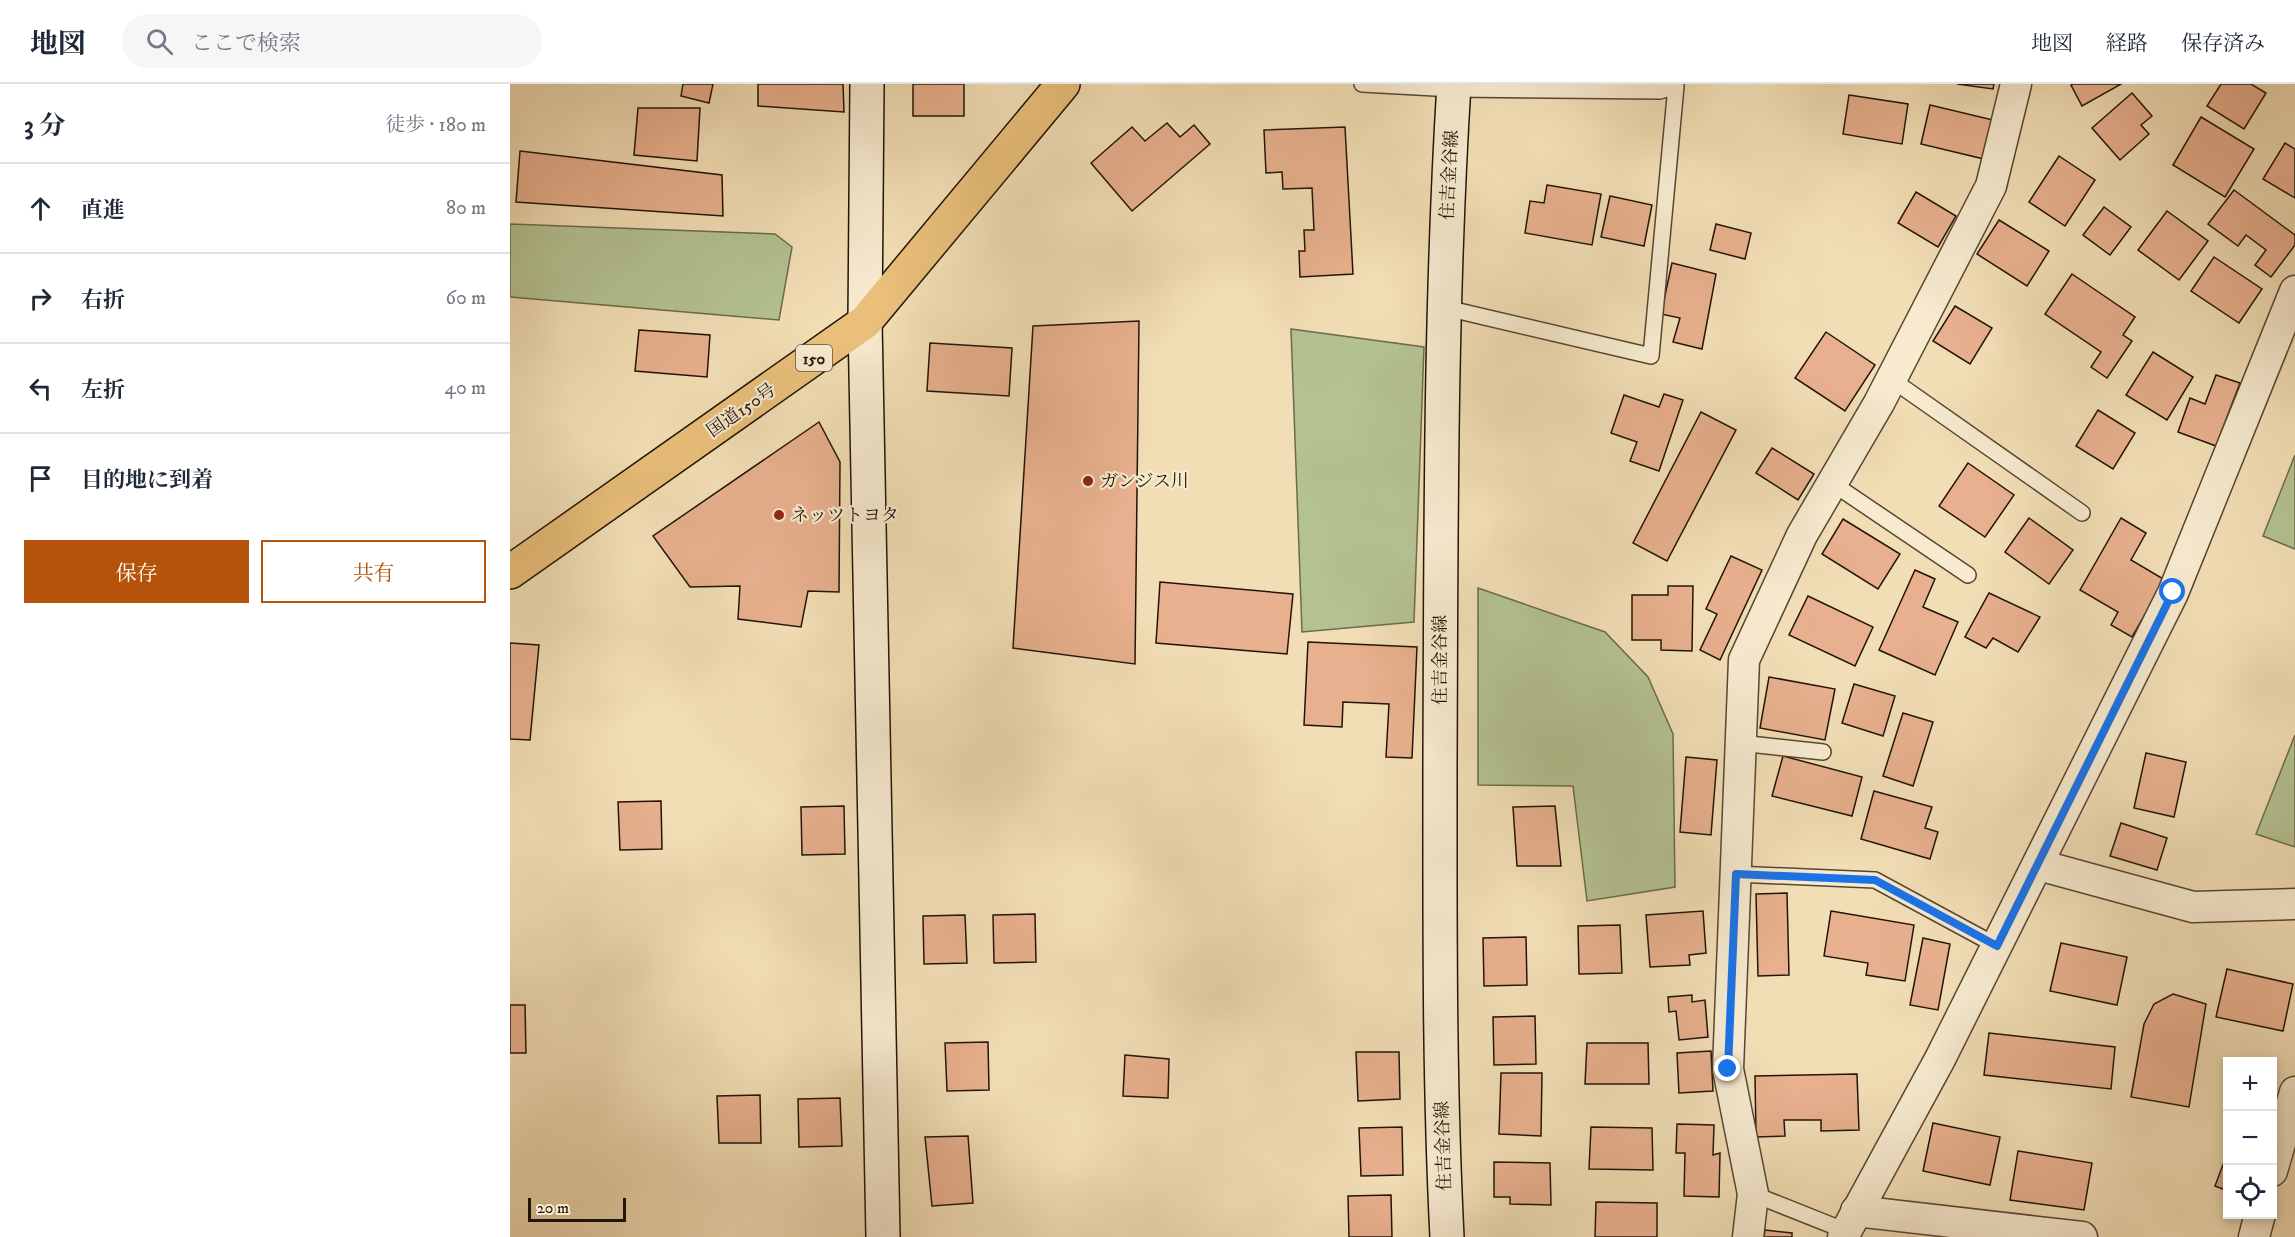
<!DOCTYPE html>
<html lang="ja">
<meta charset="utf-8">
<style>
:root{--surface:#fff;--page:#f6f6f7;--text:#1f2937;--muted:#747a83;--line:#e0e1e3;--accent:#b45309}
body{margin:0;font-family:"IM FELL DW Pica","Noto Serif JP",serif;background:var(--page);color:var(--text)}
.controls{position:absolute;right:18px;bottom:18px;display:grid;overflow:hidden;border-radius:0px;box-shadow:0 3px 9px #0003}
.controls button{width:54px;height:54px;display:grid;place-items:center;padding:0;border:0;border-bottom:2px solid var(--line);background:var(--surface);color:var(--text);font:30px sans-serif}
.scale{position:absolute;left:18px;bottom:15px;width:98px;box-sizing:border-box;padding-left:6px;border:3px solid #221408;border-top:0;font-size:16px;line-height:21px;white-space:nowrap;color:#221408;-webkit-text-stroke:4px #f7eacf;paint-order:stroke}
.stop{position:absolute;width:18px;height:18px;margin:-14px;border:4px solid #1a73e8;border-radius:50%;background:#fff}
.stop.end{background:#1a73e8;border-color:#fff;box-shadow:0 2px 6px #0008}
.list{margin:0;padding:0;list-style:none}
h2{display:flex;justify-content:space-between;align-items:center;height:78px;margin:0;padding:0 24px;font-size:26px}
h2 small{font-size:20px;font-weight:400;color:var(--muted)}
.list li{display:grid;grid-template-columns:39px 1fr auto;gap:18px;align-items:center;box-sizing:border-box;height:90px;padding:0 24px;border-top:2px solid var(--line)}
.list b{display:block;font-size:22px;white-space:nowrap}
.list em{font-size:20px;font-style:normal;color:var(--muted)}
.actions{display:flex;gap:12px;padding:18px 24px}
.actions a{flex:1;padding:14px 0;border:2px solid var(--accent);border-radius:0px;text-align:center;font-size:21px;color:var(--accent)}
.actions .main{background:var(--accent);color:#fff}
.icon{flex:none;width:33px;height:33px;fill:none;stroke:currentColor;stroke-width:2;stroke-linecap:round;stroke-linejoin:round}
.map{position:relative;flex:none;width:1785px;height:1153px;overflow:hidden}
header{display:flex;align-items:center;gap:36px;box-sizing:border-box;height:84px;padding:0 30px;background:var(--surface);border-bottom:2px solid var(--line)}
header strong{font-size:28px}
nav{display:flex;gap:33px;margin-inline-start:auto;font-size:21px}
.search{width:420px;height:54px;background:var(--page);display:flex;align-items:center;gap:15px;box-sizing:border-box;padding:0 21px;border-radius:33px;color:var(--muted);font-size:22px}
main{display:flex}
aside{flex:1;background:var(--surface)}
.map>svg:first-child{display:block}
.green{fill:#b4c292;stroke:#6b6b4d;stroke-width:1.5}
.building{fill:#e8b08e;stroke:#221408;stroke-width:1.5}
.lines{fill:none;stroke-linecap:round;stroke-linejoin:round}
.lane-casing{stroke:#564633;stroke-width:18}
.street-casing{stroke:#564633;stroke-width:33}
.secondary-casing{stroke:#221408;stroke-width:36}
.highway-casing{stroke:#221408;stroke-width:36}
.lane{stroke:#f7eacf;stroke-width:15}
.street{stroke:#f7eacf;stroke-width:30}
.secondary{stroke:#f7eacf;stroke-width:33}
.highway{stroke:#e9bf7a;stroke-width:33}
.route{stroke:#1a73e8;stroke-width:8}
.poi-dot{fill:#8f2418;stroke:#f7eacf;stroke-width:2}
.labels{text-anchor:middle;stroke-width:4.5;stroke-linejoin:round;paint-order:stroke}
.shield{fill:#f7eacf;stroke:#625444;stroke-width:1.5}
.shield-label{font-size:16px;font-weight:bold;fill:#221408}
.street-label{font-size:18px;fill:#221408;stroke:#f7eacf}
.poi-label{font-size:18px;fill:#221408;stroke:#f7eacf;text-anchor:start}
</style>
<header>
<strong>地図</strong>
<div class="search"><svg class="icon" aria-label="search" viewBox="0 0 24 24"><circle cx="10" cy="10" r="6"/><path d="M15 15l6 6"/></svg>ここで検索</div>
<nav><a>地図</a><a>経路</a><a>保存済み</a></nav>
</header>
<main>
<aside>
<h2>3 分<small>徒歩 · 180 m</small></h2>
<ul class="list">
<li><svg class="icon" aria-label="ahead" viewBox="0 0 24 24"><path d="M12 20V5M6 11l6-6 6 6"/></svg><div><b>直進</b></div><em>80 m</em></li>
<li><svg class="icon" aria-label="right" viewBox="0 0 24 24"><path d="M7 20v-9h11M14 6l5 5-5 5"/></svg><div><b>右折</b></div><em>60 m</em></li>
<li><svg class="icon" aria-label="left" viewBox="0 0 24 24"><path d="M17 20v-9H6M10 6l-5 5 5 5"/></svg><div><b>左折</b></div><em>40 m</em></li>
<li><svg class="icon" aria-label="arrive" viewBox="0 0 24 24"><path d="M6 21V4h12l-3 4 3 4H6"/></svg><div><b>目的地に到着</b></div></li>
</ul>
<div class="actions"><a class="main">保存</a><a>共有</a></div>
</aside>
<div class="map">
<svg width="1785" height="1153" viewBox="0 0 1785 1153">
<rect width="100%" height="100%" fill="#f2deb5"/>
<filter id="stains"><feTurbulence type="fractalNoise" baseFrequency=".00333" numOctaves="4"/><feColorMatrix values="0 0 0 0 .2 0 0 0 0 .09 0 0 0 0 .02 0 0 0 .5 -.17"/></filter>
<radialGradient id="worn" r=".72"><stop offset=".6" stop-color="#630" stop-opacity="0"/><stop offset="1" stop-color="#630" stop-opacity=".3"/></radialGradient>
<g class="green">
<polygon points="0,140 265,150 282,163 269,236 0,213"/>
<polygon points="781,245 914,263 904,538 792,548"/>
<polygon points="1785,371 1785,465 1753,452"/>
<polygon points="968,504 1095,548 1138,593 1163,650 1165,803 1077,817 1063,702 968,701"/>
<polygon points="1785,651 1785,763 1746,750"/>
</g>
<g class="building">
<polygon points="173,0 203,0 199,19 171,12"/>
<polygon points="248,0 333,0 334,28 248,22"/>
<rect x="403" y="0" width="51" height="32"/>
<polygon points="1447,0 1484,0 1483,5"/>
<polygon points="1611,0 1572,22 1561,1 1563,0"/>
<polygon points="1711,0 1741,0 1756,9 1734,45 1697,22"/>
<polygon points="1622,9 1642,32 1631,41 1639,50 1610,76 1582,44"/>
<polygon points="1339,11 1398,20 1392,60 1333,50"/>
<polygon points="1420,21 1483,36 1474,75 1411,60"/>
<polygon points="128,24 190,24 187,77 124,71"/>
<polygon points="1691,33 1744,65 1715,113 1663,81"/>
<polygon points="657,39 670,53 684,41 700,60 622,127 581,79 622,43 635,57"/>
<polygon points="835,43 843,190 790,193 789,167 795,167 794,146 804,146 802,104 773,105 772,88 756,89 754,46"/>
<polygon points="1775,59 1785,65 1785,114 1753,95"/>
<polygon points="10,67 212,91 213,132 6,118"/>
<polygon points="1549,72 1585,96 1555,142 1519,118"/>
<polygon points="1037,101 1091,110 1082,161 1015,149 1020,117 1034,119"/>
<polygon points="1724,106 1785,151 1785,161 1761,193 1745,181 1756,166 1736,151 1728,162 1698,140"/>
<polygon points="1406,108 1446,132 1428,163 1388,139"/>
<polygon points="1100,112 1142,121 1134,162 1091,153"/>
<polygon points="1594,123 1621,143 1600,171 1573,151"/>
<polygon points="1657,127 1698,157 1669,196 1628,166"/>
<polygon points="1489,136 1539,167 1517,202 1467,170"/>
<polygon points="1206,140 1241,149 1235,175 1200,166"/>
<polygon points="1704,173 1752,205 1729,239 1681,207"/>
<polygon points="1162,179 1206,190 1192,265 1163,258 1170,234 1151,230"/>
<polygon points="1562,190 1625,233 1613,251 1622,257 1597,294 1581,283 1591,268 1535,230"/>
<polygon points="1445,222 1482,244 1460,280 1423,257"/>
<polygon points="629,237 625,580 503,564 523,242"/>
<polygon points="129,246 200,251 197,293 125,287"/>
<polygon points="1316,248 1365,281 1335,327 1285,294"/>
<polygon points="420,259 502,264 499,312 417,307"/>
<polygon points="1643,268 1683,293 1657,336 1616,311"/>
<polygon points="1706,291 1730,299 1706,362 1668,348 1680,314 1695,320"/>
<polygon points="1154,310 1173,316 1149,387 1120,377 1127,358 1101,349 1114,311 1149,323"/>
<polygon points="1588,326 1625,349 1603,385 1566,362"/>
<polygon points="1191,328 1226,346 1157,477 1123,459"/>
<polygon points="309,338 330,378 329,508 298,507 291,543 228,535 230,502 180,503 143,452"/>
<polygon points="1262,364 1304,390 1288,416 1246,389"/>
<polygon points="1458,379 1504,411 1475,453 1429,422"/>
<polygon points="1519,434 1563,466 1539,500 1495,468"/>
<polygon points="1611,434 1636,449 1621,476 1655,496 1622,553 1601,541 1608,528 1570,506"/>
<polygon points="1333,435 1390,470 1368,505 1312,470"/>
<polygon points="1221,472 1252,486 1210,576 1190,566 1207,530 1196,525"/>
<polygon points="1405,486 1425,495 1413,523 1448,538 1425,591 1369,566"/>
<polygon points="650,498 783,510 777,570 646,559"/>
<polygon points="1158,502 1183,502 1182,567 1151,566 1151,556 1122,556 1122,511 1158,511"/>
<polygon points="1479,509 1530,533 1508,568 1483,554 1476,564 1455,553"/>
<polygon points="1298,512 1363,543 1345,582 1279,551"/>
<polygon points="798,558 907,563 902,674 876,673 879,620 833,618 832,643 794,641"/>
<polygon points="0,559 29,561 20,656 0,655"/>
<polygon points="1259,593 1325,605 1315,656 1250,644"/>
<polygon points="1344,600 1385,612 1373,652 1332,639"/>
<polygon points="1393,629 1423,638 1403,702 1373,692"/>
<polygon points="1636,669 1676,678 1664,733 1624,724"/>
<polygon points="1273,672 1352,693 1342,732 1262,712"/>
<polygon points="1176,673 1207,676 1201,751 1170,748"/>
<polygon points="1364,707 1422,723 1415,744 1428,748 1420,775 1351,755"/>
<polygon points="151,717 152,765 110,766 108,718"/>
<polygon points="334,722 335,770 292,771 291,723"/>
<polygon points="1045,722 1051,782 1007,782 1003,723"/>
<polygon points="1611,739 1657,754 1647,786 1600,772"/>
<polygon points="1277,809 1279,891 1248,892 1246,810"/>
<polygon points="1193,827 1196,869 1179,871 1180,881 1140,883 1136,831"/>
<polygon points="1321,827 1404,841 1395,897 1356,891 1358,879 1314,872"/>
<polygon points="525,830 526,878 484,879 483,831"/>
<polygon points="455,831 457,879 414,880 413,832"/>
<polygon points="1110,841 1112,889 1069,890 1068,842"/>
<polygon points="1016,853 1017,901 974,902 973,854"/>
<polygon points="1413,854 1440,860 1428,926 1400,921"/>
<polygon points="1551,859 1617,873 1607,921 1540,907"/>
<polygon points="1717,885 1783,900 1773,947 1706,933"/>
<polygon points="1663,910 1696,920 1679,1023 1621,1013 1634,940 1644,920"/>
<polygon points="1182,911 1182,918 1195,916 1198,953 1169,956 1166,927 1159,928 1158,913"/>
<polygon points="0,921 15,921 16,969 0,969"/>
<polygon points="1025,932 1026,980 984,981 983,933"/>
<polygon points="1479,949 1605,963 1601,1005 1474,991"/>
<polygon points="478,958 479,1006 437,1007 435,959"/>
<polygon points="1077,959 1138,959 1139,1000 1075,1000"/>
<polygon points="1201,967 1203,1007 1169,1009 1167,969"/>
<polygon points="846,968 889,968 890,1015 848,1017"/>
<polygon points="615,971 659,975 658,1014 613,1012"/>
<polygon points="991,989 1032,989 1031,1052 989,1050"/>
<polygon points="1347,990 1349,1046 1311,1047 1311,1036 1274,1036 1275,1052 1246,1053 1245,992"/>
<polygon points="250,1011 251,1059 209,1059 207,1012"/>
<polygon points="330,1014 332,1062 289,1063 288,1015"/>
<polygon points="1423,1039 1490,1053 1480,1101 1413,1087"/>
<polygon points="1167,1040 1204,1041 1203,1071 1210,1069 1209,1113 1174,1112 1175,1069 1166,1069"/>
<polygon points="892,1043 893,1091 851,1092 849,1044"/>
<polygon points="1081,1043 1142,1044 1143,1086 1079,1085"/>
<polygon points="458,1052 463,1119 422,1122 415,1053"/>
<polygon points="1508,1067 1582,1079 1574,1126 1500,1116"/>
<polygon points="984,1078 1040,1079 1041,1121 1000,1120 1000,1113 984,1113"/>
<polygon points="1714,1078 1718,1080 1718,1107 1705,1102"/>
<polygon points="881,1111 882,1153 839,1153 838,1112"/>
<polygon points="1086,1118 1147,1119 1147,1153 1085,1153"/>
<polygon points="1255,1146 1282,1149 1282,1153 1254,1153"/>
</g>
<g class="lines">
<g class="lane-casing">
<g id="lane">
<polyline points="852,0 943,5 1150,7 1166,2 1141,272 936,224"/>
<polyline points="1381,295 1572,429"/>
<polyline points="1322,399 1458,491"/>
<polyline points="1230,659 1313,668"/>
<polyline points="1225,790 1365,796 1487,862"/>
<polyline points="1243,1110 1336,1147"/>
</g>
</g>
<g class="street-casing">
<g id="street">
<polyline points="1529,781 1683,823 1785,820"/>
<polyline points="1762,1087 1785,1008"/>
<polyline points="1346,1127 1572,1153"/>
<polyline points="1238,1153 1243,1110 1218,985 1234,576 1292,451 1369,319 1481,102 1506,0"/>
<polyline points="1333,1153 1430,975 1663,509 1785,207"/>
<polyline points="1744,1153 1750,1130"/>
</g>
</g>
<g class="secondary-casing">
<g id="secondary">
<polyline points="357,0 355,238 373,1153"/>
<path d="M937,1153C929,994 930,837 930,678C931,452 930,225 944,0"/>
</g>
</g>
<g class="highway-casing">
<polyline id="highway" points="0,488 355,238 553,0"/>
</g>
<use href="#lane" class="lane"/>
<use href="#street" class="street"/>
<use href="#secondary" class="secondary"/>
<use href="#highway" class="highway"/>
</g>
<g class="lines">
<polyline class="route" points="1218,985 1226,790 1365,796 1487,862 1663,508"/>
</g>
<g class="poi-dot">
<circle cx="578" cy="397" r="6"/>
<circle cx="269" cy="431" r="6"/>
</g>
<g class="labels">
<rect class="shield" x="286" y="261" width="36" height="26" rx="4.5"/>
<g class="shield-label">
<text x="304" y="280">150</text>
</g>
<g class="street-label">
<text transform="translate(939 91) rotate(-87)" y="6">住吉金谷線</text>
<text transform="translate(231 326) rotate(-35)" y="6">国道150号</text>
<text transform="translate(930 576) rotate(-90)" y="6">住吉金谷線</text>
<text transform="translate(933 1062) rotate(-92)" y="6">住吉金谷線</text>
</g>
<g class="poi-label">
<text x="590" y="403">ガンジス川</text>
<text x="281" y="437">ネッツトヨタ</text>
</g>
</g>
<rect width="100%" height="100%" filter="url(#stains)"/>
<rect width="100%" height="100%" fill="url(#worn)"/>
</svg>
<div class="controls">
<button>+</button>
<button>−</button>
<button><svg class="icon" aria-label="locate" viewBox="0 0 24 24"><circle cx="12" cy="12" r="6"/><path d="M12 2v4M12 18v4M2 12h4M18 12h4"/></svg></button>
</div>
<div class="scale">20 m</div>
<div class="stop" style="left:1663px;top:508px"></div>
<div class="stop end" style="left:1218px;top:985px"></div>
</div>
</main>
